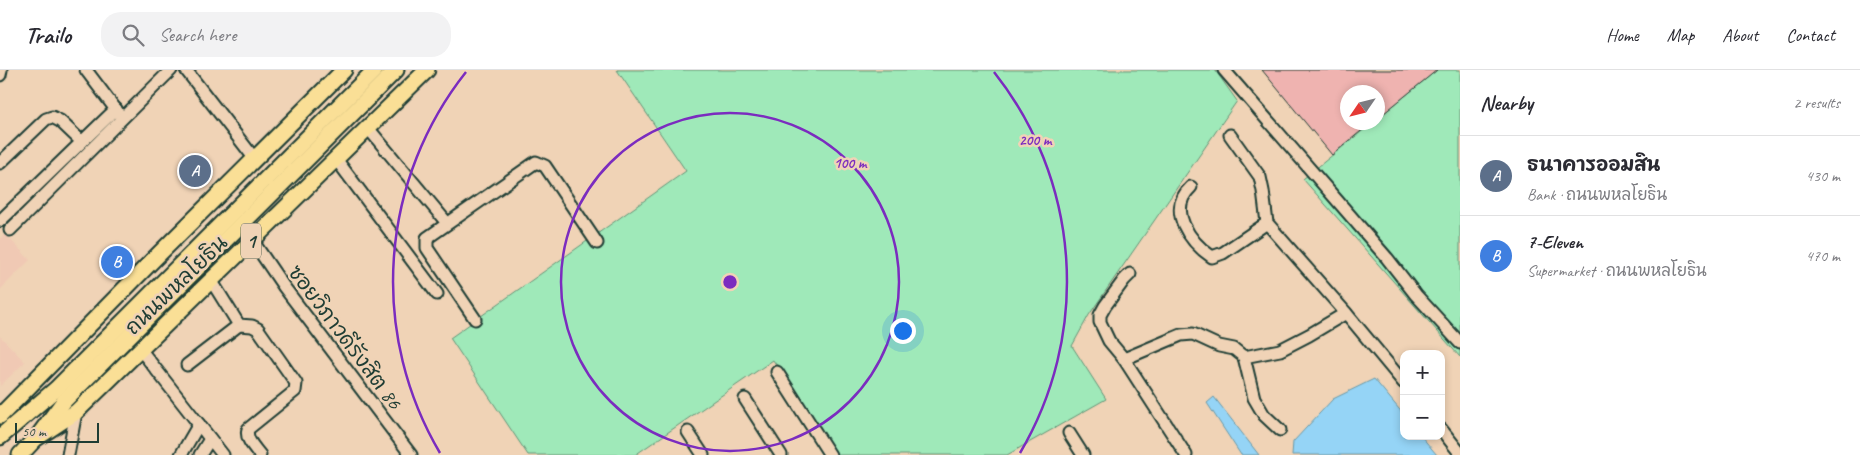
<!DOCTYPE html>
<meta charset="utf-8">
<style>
:root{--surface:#fff;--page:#f2f2f3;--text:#2b2b33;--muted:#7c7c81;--line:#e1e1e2;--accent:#b45309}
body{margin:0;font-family:Caveat,"Playpen Sans Thai",sans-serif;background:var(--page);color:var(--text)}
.controls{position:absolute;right:15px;bottom:15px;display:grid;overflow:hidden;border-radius:10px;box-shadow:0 2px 8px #0003}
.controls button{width:45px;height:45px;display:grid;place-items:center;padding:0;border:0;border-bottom:1px solid var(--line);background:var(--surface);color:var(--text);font:25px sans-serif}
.compass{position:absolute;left:1340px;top:15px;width:45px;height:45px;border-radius:50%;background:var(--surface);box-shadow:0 2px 8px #0003;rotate:235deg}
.scale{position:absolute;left:15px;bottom:12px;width:84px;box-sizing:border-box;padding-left:5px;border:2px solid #1f3d34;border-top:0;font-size:14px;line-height:18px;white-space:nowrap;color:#1f3d34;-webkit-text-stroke:4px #f0d3b6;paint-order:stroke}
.you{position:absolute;left:902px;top:260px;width:18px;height:18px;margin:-12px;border:4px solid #fff;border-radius:50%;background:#1a73e8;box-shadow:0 0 0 8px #1a73e833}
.badge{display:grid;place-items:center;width:32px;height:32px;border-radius:50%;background:var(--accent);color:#fff;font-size:16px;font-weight:700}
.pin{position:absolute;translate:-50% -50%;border:2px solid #fff;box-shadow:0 1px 5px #0006}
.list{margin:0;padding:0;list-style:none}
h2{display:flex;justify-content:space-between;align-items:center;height:65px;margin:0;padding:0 20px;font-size:21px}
h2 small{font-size:16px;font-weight:400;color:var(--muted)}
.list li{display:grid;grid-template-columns:32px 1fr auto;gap:15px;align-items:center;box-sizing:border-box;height:80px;padding:0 20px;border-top:1px solid var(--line)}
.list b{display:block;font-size:19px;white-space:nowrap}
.list p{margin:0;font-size:16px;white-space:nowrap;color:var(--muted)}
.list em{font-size:16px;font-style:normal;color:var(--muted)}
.icon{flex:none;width:28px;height:28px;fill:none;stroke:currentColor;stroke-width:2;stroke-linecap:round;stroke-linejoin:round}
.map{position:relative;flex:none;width:1460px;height:385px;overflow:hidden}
header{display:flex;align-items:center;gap:30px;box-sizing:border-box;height:70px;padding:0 25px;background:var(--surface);border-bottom:1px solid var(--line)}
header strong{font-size:24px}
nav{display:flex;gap:28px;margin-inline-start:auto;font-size:18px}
.search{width:350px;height:45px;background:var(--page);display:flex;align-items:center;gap:12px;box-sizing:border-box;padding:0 18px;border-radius:20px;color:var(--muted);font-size:19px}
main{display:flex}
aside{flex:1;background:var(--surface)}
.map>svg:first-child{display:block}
.built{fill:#f0c9b4}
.green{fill:#9fe9b9;stroke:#5f9376}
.water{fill:#95d4f6;stroke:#6698a8}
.building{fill:#efb3b0;stroke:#1f3d34}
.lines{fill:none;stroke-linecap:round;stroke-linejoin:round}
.minor-casing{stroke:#1f3d34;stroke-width:15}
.major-casing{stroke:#1f3d34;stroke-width:19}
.minor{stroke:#f0d3b6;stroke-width:11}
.major{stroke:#fadf96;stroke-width:15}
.ring{fill:none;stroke:#7b2cbf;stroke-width:2.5}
.labels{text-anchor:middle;stroke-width:5;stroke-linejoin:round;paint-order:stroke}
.shield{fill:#f0d3b6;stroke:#5e6a5b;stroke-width:1}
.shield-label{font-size:20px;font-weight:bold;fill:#1f3d34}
.street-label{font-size:21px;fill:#1f3d34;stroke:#f0d3b6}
.centre{fill:#7b2cbf;stroke:#f0d3b6;stroke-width:2.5}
.ring-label{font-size:15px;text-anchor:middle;font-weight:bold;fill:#7b2cbf;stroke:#f0d3b6;stroke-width:5;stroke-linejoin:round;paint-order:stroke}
</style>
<header>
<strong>Trailo</strong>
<div class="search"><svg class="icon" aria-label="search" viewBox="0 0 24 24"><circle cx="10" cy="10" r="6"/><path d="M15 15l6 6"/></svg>Search here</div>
<nav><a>Home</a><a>Map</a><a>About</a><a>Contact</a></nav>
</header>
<main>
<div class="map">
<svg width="1460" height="385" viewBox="0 0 1460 385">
<rect width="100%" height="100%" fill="#f0d3b6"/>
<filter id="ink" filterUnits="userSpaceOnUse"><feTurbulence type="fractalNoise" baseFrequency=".02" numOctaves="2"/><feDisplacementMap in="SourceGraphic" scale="10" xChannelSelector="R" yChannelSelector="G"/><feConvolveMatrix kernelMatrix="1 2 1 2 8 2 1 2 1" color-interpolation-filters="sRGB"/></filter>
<g filter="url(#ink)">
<g class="built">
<polygon points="5,164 30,190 0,220 0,169"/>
<polygon points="0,266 25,292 0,316"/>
</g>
<g class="green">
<polygon points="617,0 1215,0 1237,31 1089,245 1072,276 1106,329 1007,385 836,385 773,290 635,385 528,385 450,268 686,101"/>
<polygon points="1437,0 1460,0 1460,287 1303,109 1372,53 1378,52 1378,48"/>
</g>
<g class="water">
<polygon points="1374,309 1404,345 1404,366 1421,366 1437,385 1292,385 1293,372 1333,329"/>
<polygon points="1214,327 1259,385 1241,385 1207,333"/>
</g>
<polygon class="building" points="1262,0 1437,0 1378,48 1378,22 1348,22 1348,52 1372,52 1332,85"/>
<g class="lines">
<g class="minor-casing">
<g id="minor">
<polyline points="86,0 120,45"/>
<polyline points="186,0 254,88"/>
<polyline points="1224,0 1387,188 1416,225 1460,273"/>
<polyline points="0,5 1,0"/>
<polyline points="368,58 447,153"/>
<polyline points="1230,65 1260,107 1263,121 1267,153 1346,243 1404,313"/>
<polyline points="336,89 437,224"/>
<polyline points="0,93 46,49 52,47 60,51 82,72"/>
<path d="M1191,117C1166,140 1190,172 1212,187L1223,183L1267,153"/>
<polyline points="0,151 116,39"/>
<polyline points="10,160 171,0"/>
<polyline points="252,170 284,217 411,385"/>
<polyline points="1130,204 1124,210 1105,236 1100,245 1100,252 1109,271 1124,289 1186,385"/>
<path d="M211,210L239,255L252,256L258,259L296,313L295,321L248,359C245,369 254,377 260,385"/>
<polyline points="475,249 427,178 427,168 536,92 545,96 597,173"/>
<polyline points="140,279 223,385"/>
<polyline points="1124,289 1181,265 1193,264 1219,276 1234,279 1244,287"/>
<polyline points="187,295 239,255"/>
<polyline points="777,302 830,385"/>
<polyline points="745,329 781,385"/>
<polyline points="1441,359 1460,383"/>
<polyline points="1280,360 1264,345 1254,328 1244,287 1280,280 1309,265 1346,243"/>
<polyline points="688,362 703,385"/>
<polyline points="1069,363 1083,385"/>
<polyline points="68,385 76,342"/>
<polyline points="181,385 199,354"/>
<polyline points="200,385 210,369"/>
</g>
</g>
<g class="major-casing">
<g id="major">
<polyline points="0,346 154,189 344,0"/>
<polyline points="39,365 64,331 396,0"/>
<polyline points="0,367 56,319 375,0"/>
<polyline points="20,385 35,369 76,342 427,0"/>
</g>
</g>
<use href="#minor" class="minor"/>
<use href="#major" class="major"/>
</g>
</g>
<g class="ring">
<circle cx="730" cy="212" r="169"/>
<path d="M440 383A337 337 0 0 1 466 2M994 2A337 337 0 0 1 1020 383"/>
</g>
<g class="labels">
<rect class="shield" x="241" y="153.5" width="20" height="35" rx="4"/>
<g class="shield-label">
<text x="251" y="178">1</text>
</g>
<g class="street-label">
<text transform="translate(176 215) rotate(-44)" y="7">ถนนพหลโยธิน</text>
<text transform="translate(345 267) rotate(53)" y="7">ซอยวิภาวดีรังสิต 86</text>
</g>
</g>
<circle cx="730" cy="212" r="8" class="centre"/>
<g class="ring-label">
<text x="1035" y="75">200 m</text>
<text x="850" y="98">100 m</text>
</g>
</svg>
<div class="controls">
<button>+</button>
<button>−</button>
</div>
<svg class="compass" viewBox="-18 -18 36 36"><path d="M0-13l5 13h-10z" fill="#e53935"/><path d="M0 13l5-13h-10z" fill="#7c7c81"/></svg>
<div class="scale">50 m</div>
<div class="you"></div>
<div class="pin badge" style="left:195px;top:101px;background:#5c6f8a">A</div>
<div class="pin badge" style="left:117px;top:192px;background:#3f7fe0">B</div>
</div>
<aside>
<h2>Nearby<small>2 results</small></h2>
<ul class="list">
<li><span class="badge" style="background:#5c6f8a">A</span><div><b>ธนาคารออมสิน</b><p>Bank · ถนนพหลโยธิน</p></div><em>430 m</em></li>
<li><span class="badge" style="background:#3f7fe0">B</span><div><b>7-Eleven</b><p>Supermarket · ถนนพหลโยธิน</p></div><em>470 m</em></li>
</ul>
</aside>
</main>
